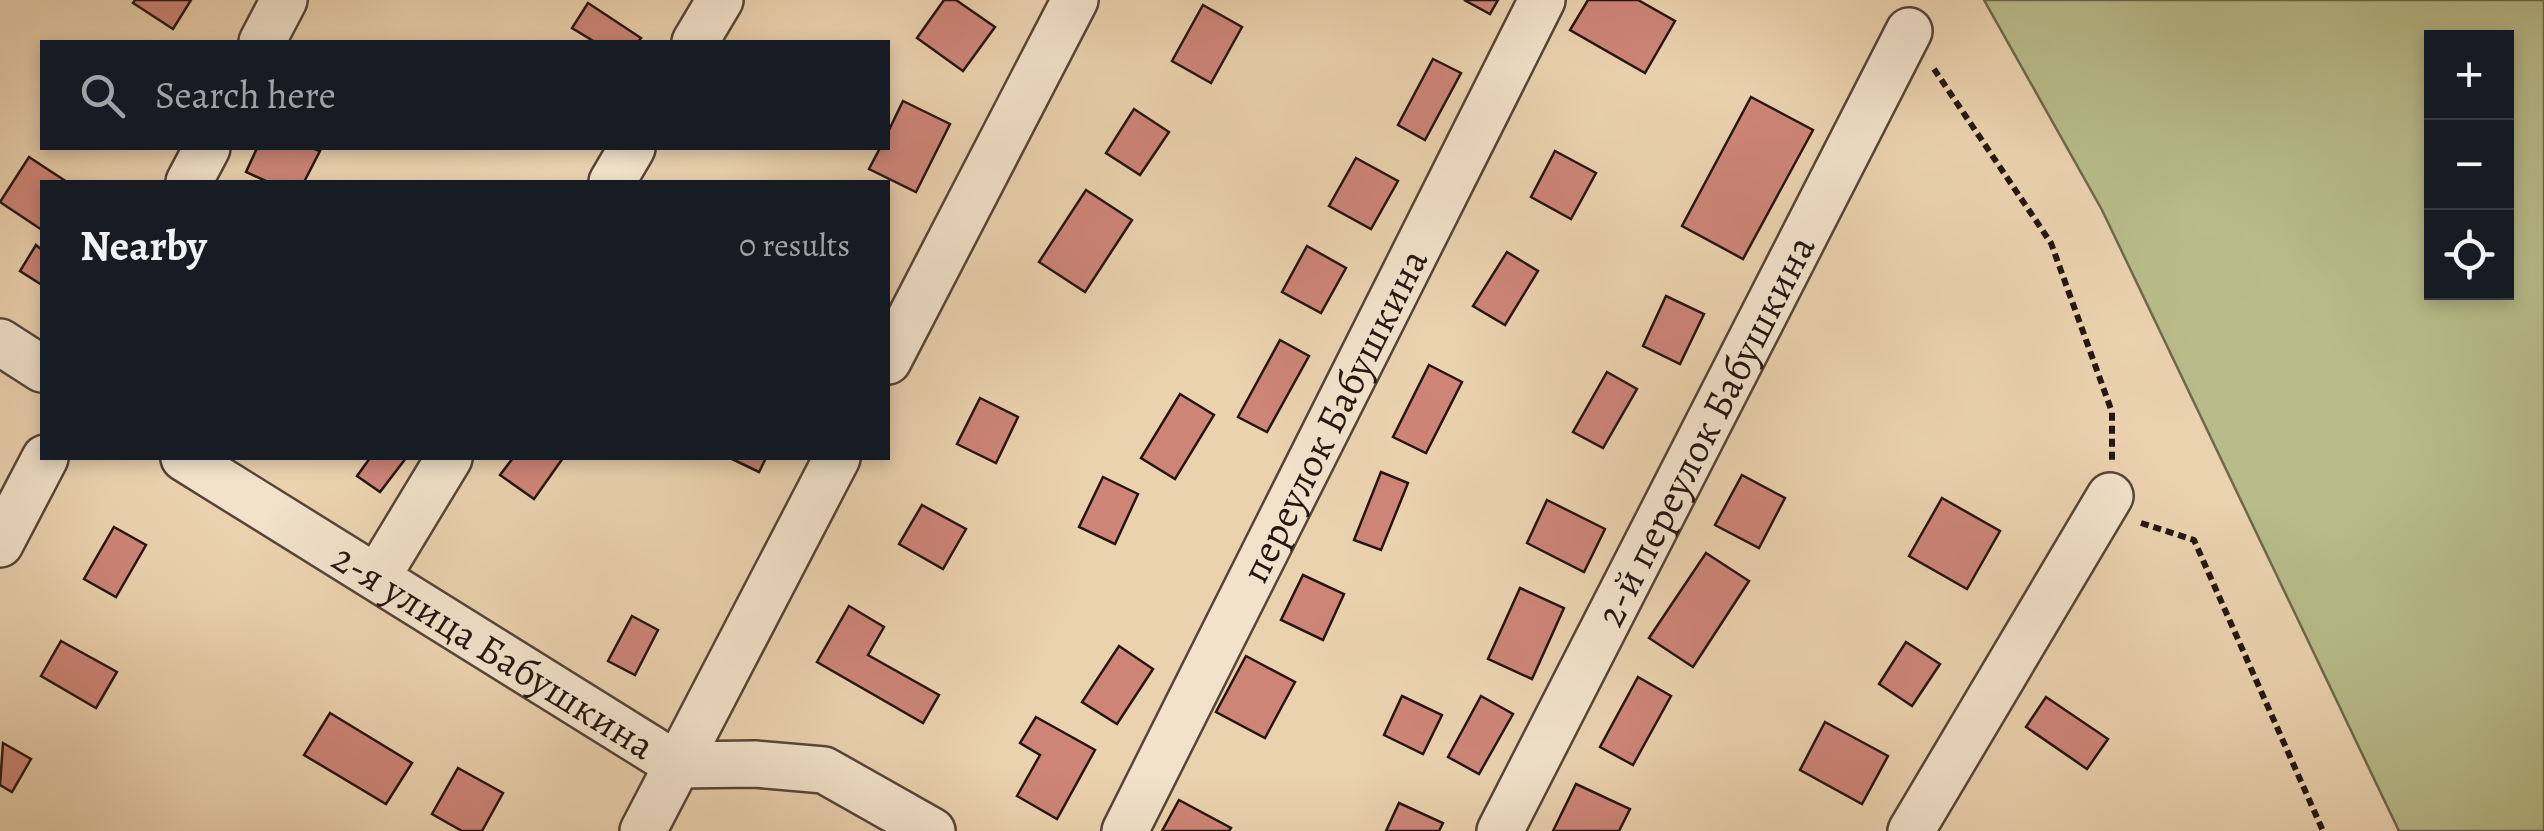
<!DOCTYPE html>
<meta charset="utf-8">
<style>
:root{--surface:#171b24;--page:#20242c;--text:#f1f3f6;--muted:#9ea1a6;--line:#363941}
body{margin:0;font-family:Alegreya,serif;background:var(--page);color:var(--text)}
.controls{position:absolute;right:30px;top:30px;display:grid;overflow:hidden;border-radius:0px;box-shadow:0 5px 15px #0003}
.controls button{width:90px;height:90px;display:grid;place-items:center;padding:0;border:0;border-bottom:2px solid var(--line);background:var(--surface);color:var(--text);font:50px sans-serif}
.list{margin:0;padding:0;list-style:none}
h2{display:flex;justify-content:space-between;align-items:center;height:130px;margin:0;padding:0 40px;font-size:42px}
h2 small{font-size:32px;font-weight:400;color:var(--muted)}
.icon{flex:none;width:55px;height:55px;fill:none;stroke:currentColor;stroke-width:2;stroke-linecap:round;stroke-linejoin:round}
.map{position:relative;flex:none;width:2544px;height:831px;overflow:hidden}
.search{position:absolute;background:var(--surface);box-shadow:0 5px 15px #0003;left:40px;top:40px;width:850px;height:110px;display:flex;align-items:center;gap:25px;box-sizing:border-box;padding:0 35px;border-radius:0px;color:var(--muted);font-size:38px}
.panel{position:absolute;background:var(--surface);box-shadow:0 5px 15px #0003;left:40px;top:180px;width:850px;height:280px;border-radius:0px}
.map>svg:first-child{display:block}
.green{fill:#b8bb8a;stroke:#6e684d;stroke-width:2.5;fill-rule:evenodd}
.building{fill:#ce8578;stroke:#251610;stroke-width:2.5}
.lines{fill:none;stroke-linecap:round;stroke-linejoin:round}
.minor-casing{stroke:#564538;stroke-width:50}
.path{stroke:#251610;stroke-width:6;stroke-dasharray:8 5;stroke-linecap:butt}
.minor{stroke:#f2e2cb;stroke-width:45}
.labels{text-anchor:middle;stroke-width:8;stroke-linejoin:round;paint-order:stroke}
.street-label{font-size:40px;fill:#251610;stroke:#f2e2cb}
</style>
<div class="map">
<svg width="2544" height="831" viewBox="0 0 2544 831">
<rect width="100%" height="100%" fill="#ebd2af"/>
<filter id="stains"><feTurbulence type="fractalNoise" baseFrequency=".002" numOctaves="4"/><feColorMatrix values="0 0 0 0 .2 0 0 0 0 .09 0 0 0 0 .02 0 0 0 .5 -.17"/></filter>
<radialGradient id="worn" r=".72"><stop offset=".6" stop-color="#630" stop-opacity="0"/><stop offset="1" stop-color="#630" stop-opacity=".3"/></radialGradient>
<path class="green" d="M1984,0H2544V831H2399L2102,210ZM2432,38H2506V292H2432Z"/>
<g class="building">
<polygon points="135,0 191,0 173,29 133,3"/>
<polygon points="944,0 956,0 995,27 963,71 917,38"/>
<polygon points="1464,0 1498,0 1490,14"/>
<polygon points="1588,0 1638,0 1675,21 1645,73 1570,30"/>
<polygon points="588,3 641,38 638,42 595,42 572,28"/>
<polygon points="1203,5 1242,27 1211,83 1172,61"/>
<polygon points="1433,59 1461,73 1425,140 1398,125"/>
<polygon points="1751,97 1813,130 1743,259 1682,226"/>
<polygon points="903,101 950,124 916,192 869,169 880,148 888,148 888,132"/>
<polygon points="1134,109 1169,132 1140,175 1106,153"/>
<polygon points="257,148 312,148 320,151 304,182 268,182 246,172"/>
<polygon points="1555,151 1596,173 1571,219 1531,197"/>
<polygon points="29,157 67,182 42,182 42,230 0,202"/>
<polygon points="1356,158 1398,181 1371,229 1329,206"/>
<polygon points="1086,190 1132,220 1085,292 1039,262"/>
<polygon points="36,245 42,250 42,285 20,271"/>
<polygon points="1307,246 1346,268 1321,313 1282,292"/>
<polygon points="1507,252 1538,271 1505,325 1473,306"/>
<polygon points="1666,296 1704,314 1680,364 1643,346"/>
<polygon points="1280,340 1309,356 1267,432 1238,417"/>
<polygon points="1429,365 1462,382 1426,453 1393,437"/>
<polygon points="1607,372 1637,389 1603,448 1573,432"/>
<polygon points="1180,394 1214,415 1175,479 1141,458"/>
<polygon points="980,398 1018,417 996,463 957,444"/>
<polygon points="370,458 406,458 380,492 357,476"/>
<polygon points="513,458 563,458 534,499 500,475"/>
<polygon points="730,458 766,458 759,472"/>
<polygon points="1381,472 1408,483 1381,550 1354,540"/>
<polygon points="1742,475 1785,498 1759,548 1715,525"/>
<polygon points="1103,477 1138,494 1115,544 1079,527"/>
<polygon points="1942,498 2000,531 1967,589 1909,556"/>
<polygon points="1547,500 1605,529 1584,572 1527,543"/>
<polygon points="922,505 966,529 943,569 899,544"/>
<polygon points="114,527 146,545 116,597 84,579"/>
<polygon points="1706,553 1749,581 1693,667 1649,638"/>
<polygon points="1303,575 1344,594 1323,640 1281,620"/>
<polygon points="1520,588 1564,608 1532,679 1488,659"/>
<polygon points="849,606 884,627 868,655 939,695 923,723 817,662"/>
<polygon points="632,616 658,630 635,675 608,661"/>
<polygon points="61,641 117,672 96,708 41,676"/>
<polygon points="1906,642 1940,664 1912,706 1879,684"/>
<polygon points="1119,646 1153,669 1117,724 1082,702"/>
<polygon points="1246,656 1295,682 1265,738 1216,712"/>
<polygon points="1638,677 1671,696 1633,765 1600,747"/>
<polygon points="1402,696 1442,715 1423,754 1384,735"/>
<polygon points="1481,696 1513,714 1479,774 1448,757"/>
<polygon points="2046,697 2108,739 2087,769 2026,727"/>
<polygon points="330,713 412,763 386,804 304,755"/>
<polygon points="1036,717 1095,750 1057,819 1017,796 1040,755 1020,743"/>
<polygon points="1825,722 1888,756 1862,804 1800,770"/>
<polygon points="3,743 31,759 12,792 0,785"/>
<polygon points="458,768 503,793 482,831 462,831 432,814"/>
<polygon points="1576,784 1630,809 1619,831 1553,831"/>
<polygon points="1179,800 1231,828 1229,831 1162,831"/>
<polygon points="1399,803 1443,823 1439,831 1386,831"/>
</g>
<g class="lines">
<g class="minor-casing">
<g id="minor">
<polyline points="262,42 284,0"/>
<polyline points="695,42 720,0"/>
<polyline points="189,182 207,148"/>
<polyline points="612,182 632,148"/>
<polyline points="0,342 42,369"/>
<polyline points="888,361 1075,0"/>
<path id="s1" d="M184,458L677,765L755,764L824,770L932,831"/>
<polyline points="0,544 45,458"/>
<polyline points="377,577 449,458"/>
<polyline points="643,831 837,458"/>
<path id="s2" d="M1125,831L1542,0"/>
<path id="s3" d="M1500,831L1909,31"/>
<polyline points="1911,831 2110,496"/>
</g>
</g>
<g class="path">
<polyline points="1934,69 2051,243 2112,412 2112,461"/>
<polyline points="2141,523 2194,540 2323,831"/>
</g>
<use href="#minor" class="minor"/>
</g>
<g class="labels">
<g class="street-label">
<text dy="14" stroke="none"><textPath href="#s2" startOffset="465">переулок Бабушкина</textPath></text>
<text dy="14" stroke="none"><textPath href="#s3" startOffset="450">2-й переулок Бабушкина</textPath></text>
<text dy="14" stroke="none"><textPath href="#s1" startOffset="365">2-я улица Бабушкина</textPath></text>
</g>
</g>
<rect width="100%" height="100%" filter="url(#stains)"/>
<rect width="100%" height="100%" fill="url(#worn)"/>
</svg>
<div class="controls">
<button>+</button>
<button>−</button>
<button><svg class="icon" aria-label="locate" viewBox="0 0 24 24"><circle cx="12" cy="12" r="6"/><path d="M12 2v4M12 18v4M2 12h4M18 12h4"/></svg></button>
</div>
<div class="search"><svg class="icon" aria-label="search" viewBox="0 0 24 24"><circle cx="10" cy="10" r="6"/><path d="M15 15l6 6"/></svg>Search here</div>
<section class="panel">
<h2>Nearby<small>0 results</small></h2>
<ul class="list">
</ul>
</section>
</div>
